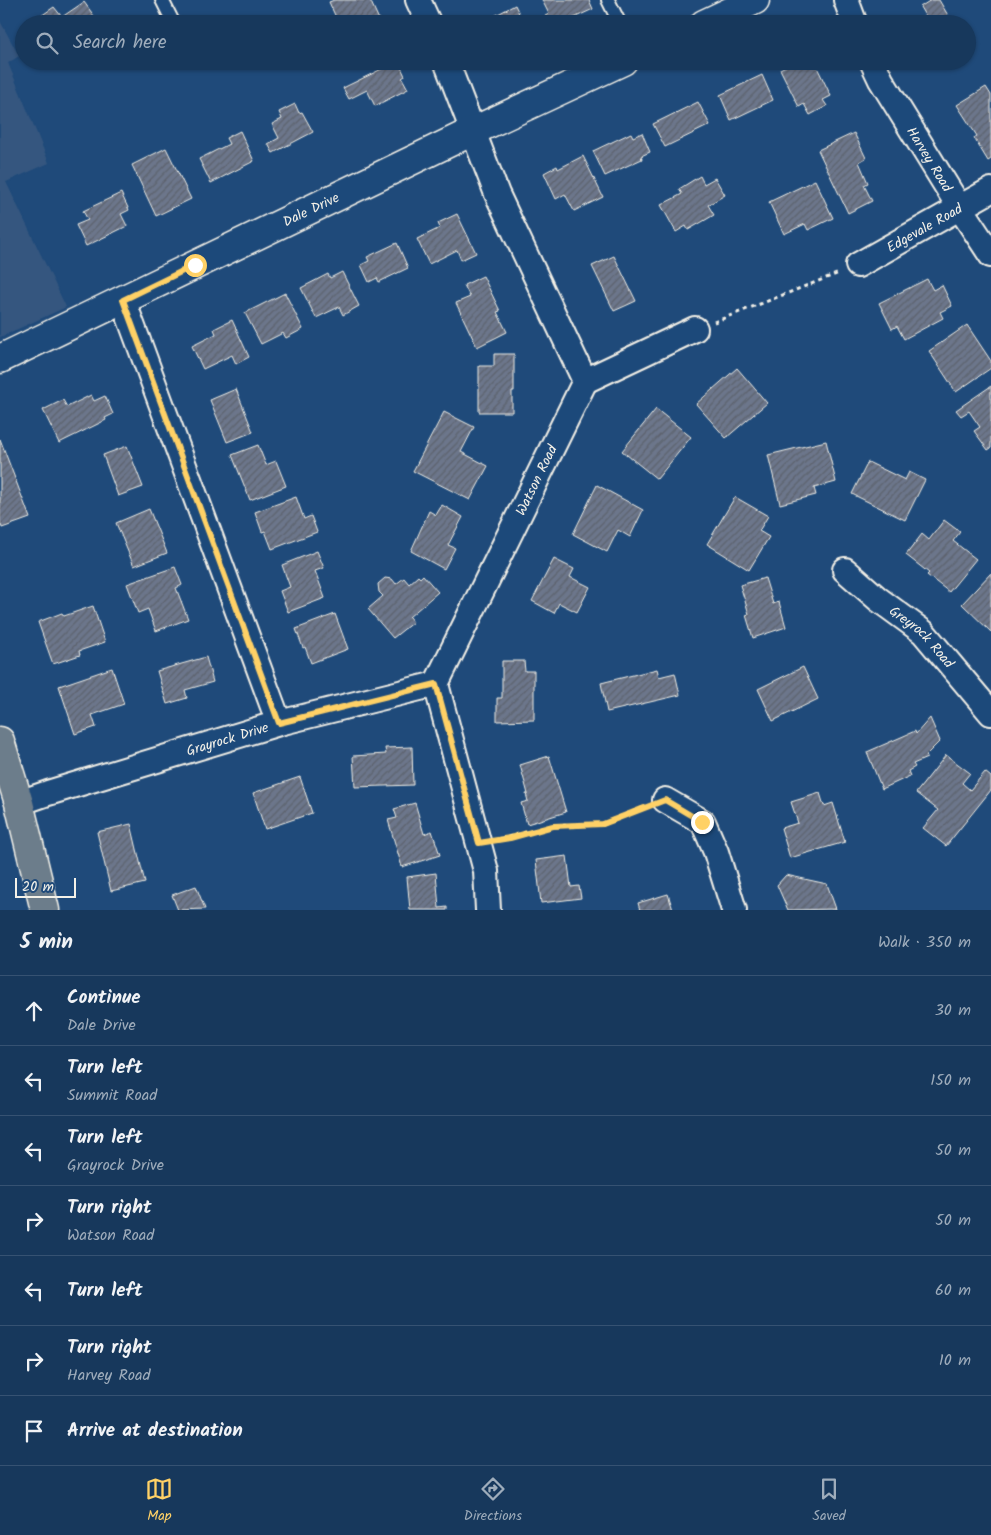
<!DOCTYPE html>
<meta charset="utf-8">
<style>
:root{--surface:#17385c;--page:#244365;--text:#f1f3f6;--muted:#9eacbb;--line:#365272;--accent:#ffd166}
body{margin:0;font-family:Kalam,sans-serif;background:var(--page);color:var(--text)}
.scale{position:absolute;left:15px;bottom:12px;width:61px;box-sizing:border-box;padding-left:5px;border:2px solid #f4f1e8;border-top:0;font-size:14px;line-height:18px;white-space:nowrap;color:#f4f1e8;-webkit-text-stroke:4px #1f4a7a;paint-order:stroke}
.stop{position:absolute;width:15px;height:15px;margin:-11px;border:4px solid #ffd166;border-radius:50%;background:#fff}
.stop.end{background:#ffd166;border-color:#fff;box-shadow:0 1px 5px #0008}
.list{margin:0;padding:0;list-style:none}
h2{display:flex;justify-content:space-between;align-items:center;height:65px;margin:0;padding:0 20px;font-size:21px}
h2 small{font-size:16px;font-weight:400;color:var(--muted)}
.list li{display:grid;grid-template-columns:32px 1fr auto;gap:15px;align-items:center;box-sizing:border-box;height:70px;padding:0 20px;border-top:1px solid var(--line)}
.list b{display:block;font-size:19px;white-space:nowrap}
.list p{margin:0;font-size:16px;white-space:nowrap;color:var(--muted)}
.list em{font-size:16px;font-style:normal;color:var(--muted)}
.icon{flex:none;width:28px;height:28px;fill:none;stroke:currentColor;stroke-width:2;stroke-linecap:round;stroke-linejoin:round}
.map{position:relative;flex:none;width:991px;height:910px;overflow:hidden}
.search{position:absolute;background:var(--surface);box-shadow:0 1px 4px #0004;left:15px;right:15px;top:15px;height:55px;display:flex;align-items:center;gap:12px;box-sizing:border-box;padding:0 18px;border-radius:28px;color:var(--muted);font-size:19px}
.sheet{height:555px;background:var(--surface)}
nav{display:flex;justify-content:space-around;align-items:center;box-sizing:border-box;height:70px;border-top:1px solid var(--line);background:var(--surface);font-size:14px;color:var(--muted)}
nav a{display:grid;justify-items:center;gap:2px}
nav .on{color:var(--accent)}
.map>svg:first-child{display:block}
.built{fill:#36577f}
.building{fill:url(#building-hatch);stroke:#f4f1e8}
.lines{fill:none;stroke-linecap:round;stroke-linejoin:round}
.lane-casing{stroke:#f4f1e8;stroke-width:16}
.street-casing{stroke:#f4f1e8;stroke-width:28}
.secondary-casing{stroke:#f4f1e8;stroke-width:31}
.highway-casing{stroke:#f4f1e8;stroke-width:31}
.path{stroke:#f4f1e8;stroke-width:3;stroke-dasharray:4 4;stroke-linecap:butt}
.lane{stroke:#1f4a7a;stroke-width:12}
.street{stroke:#1f4a7a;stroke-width:24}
.secondary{stroke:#1f4a7a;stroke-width:28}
.highway{stroke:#6c7d8b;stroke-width:28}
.route{stroke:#ffd166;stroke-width:6}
.labels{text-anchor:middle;stroke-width:4;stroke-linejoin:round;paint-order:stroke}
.street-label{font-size:14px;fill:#f4f1e8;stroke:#1f4a7a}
</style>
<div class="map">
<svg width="991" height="910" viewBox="0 0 991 910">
<defs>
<pattern id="building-hatch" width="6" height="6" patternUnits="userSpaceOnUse" patternTransform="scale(1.25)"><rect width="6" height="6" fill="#6c768b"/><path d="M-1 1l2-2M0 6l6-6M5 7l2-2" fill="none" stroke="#5c616c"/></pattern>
</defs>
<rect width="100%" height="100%" fill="#1f4a7a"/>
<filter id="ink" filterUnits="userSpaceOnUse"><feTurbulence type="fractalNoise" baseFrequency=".02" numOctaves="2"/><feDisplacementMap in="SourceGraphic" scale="10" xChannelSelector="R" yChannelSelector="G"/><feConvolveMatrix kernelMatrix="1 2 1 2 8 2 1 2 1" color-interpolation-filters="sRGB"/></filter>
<g filter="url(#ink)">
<polygon class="built" points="0,21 19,56 8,63 49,163 6,182 66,307 0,337"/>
<g class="building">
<polygon points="334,0 370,0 381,24 339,24 329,2"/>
<polygon points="542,0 589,0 593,9 561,24 546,24 543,17 549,14"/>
<polygon points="931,0 939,0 953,24 930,24 920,7"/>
<polygon points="84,2 97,20 92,24 46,24 41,16 54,7 62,17"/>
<polygon points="515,5 524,24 479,24"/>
<polygon points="398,61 405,76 402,78 408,89 375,106 367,90 349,99 343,88"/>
<polygon points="795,61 814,61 831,96 823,100 827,106 810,115 804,104 799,107 780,69"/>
<polygon points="762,75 773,100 731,120 720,95"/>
<polygon points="986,87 991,95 991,159 988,161 974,138 977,136 957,105"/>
<polygon points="698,102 710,125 665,147 653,124"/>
<polygon points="295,104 299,113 302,112 313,132 273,153 268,144 279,138 272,124 282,119 279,112"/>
<polygon points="240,131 254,161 211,183 199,159 229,144 226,138"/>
<polygon points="631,133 633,137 642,133 650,152 641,156 642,159 605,176 593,151"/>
<polygon points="854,133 866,158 859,162 868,183 864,185 872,201 848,213 818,150"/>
<polygon points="166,148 191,199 156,216 132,165"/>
<polygon points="583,156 603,197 574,211 565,194 556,199 544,173 557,166 558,169"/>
<polygon points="700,176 704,184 715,178 725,195 708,205 714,215 688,230 686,226 676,232 661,205 682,194 679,189"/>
<polygon points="815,180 833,218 808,230 805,224 784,234 769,202"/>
<polygon points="121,193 129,210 121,214 127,226 86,246 76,225 88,220 83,211"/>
<polygon points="457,214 476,253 461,260 457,250 429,264 417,239 440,228 438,223"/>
<polygon points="397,243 408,268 379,282 377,278 369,282 361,265 369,261 367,257"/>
<polygon points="614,256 636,301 614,311 592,266"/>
<polygon points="342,272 359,306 343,315 339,307 316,318 301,288 328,274 330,278"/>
<polygon points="483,276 500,311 497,312 507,332 477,347 456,303 470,297 464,285"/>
<polygon points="927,279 933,290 942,285 952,306 940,312 943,318 904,339 897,326 892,329 879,303"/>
<polygon points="285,293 303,329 286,338 283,333 261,344 245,313"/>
<polygon points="232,320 249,357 236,364 232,355 203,369 192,346 216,334 214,329"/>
<polygon points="967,325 991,361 991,368 956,392 929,351"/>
<polygon points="494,354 514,354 514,391 512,391 512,412 479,412 479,366 494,366"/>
<polygon points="737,368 767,403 726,438 696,404"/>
<polygon points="991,386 991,448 988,450 974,431 980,427 969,411 961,416 956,410"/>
<polygon points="236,389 253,432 227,442 210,400"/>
<polygon points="91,395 94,401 105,396 113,414 105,418 106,420 59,443 43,410 63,400 67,407"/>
<polygon points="656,409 691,437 657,479 622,451"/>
<polygon points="444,412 474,427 461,452 488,466 470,500 413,471"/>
<polygon points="0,439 30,518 2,528 0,522"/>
<polygon points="826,441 836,482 814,488 816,495 780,504 768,455"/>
<polygon points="258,445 266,465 276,461 286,486 250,500 232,455"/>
<polygon points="127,446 143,487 118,496 103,455"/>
<polygon points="868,462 905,480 909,472 925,480 905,520 852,494"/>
<polygon points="597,485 643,510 630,537 618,530 607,552 573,534"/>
<polygon points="296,497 304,519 311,516 317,532 272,549 265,531 262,532 255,512"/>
<polygon points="735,497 768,516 759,531 769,537 749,570 707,544"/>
<polygon points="442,505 463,517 448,545 455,548 444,569 411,551 429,511 436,515"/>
<polygon points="149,509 167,553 134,566 116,523"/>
<polygon points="944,520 960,532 953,541 976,559 949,592 927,575 929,573 906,555 922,534 929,540"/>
<polygon points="317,551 324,568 315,571 325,598 288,612 280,591 290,587 282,565"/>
<polygon points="554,559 574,569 570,577 590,587 577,612 559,603 554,613 532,601"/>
<polygon points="175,567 182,585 176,588 188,619 156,631 148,609 138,613 127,584"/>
<polygon points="991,573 991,632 962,604"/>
<polygon points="423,575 438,592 409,617 413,622 393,638 368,609 383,596 379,592 378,584 385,578 392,579 396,584 404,578 409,584 418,576 420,578"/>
<polygon points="765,578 773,604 779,602 786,627 753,638 746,615 749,614 740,585"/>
<polygon points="93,606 105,642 79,651 80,655 53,664 38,622 62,613 64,616"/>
<polygon points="335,614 348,649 311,663 305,647 303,648 296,629"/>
<polygon points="206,657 213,682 185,690 187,698 167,704 157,671"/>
<polygon points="502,661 524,661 525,671 534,671 534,720 497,721 497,698 502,698"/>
<polygon points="803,667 818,699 773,721 758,689"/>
<polygon points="112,668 124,704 92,715 96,727 75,734 59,686"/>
<polygon points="657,669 659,677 675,673 680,695 607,712 601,683"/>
<polygon points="930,718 940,741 926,755 927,758 913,764 915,767 908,771 910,776 882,789 867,752 915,731 916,734"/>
<polygon points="412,747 413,785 355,787 353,756 386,754 385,748"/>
<polygon points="946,755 970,773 962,783 970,790 985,772 991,777 991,790 946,846 923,828 938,810 916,793"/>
<polygon points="549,756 566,812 527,824 521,803 528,801 526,794 528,794 520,765"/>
<polygon points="300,777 312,813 265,829 253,793"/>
<polygon points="820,793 824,806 833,803 845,842 790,858 781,828 798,823 791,802"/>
<polygon points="415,803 424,834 432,831 440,855 402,867 388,820 397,818 394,809"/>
<polygon points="131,824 145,883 111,891 97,832"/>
<polygon points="567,856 571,887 579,886 581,898 541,903 536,860"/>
<polygon points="436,873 439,908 447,907 447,910 410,910 407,877"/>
<polygon points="786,875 827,884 836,909 788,910 777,885"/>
<polygon points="196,886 205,909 178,910 172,895"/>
<polygon points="668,894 673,910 640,910 638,903"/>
</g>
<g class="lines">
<g class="lane-casing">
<g id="lane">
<polyline points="162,0 174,24"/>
<polyline points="608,0 620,24"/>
</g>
</g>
<g class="street-casing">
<g id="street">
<polyline points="418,0 429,24"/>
<polyline points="846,0 855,24"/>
<polyline points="446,61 497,194 585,381 436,684 486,871 488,910"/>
<path id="s1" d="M872,61L881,80L960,208L991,255"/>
<path id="s2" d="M858,265L991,190"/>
<polyline points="123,300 279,723"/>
<polyline points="585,381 695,329"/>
<path id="s3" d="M845,570L878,599L923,632L991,713"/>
<polyline points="665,800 703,822 716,852 734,910"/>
<path id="s4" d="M19,803L48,793L279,723L436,684"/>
</g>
</g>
<g class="secondary-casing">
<g id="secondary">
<polyline points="704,24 755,0"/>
<path id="s5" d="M0,359L473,131L623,61"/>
</g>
</g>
<g class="highway-casing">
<polyline id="highway" points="0,741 19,803 45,910"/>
</g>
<g class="path">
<polyline points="714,322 839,273"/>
<polyline points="500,839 553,826 603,824 646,807"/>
</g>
<use href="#lane" class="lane"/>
<use href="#street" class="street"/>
<use href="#secondary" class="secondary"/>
<use href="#highway" class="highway"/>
</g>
</g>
<g class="lines" filter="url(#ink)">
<polyline class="route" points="195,265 123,300 279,723 436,684 479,843 510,838 553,826 603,824 665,800 702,822"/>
</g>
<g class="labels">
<g class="street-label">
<text dy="5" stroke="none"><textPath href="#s1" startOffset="114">Harvey Road</textPath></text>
<text dy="5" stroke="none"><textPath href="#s5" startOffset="345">Dale Drive</textPath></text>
<text dy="5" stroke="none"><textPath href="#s2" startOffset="76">Edgevale Road</textPath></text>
<text transform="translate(536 480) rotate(-64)" y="5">Watson Road</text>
<text dy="5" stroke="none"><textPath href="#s3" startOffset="102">Greyrock Road</textPath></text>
<text dy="5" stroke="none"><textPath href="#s4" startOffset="218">Grayrock Drive</textPath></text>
</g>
</g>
</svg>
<div class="scale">20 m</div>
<div class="stop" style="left:195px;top:265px"></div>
<div class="stop end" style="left:702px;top:822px"></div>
<div class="search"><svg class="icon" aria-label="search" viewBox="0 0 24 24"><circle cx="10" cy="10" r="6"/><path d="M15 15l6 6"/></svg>Search here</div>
</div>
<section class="sheet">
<h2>5 min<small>Walk · 350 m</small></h2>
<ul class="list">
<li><svg class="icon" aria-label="ahead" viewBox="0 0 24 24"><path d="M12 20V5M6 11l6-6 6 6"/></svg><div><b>Continue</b><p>Dale Drive</p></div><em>30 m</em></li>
<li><svg class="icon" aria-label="left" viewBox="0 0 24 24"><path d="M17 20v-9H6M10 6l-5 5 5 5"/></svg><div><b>Turn left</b><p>Summit Road</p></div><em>150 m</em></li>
<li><svg class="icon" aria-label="left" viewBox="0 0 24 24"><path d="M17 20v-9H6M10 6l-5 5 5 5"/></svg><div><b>Turn left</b><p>Grayrock Drive</p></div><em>50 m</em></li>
<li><svg class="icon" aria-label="right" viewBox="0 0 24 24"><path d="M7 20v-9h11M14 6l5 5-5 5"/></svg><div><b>Turn right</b><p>Watson Road</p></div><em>50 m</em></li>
<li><svg class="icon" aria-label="left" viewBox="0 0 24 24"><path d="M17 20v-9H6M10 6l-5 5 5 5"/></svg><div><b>Turn left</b></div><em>60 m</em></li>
<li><svg class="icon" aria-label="right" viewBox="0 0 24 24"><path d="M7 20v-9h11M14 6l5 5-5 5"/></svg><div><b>Turn right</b><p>Harvey Road</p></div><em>10 m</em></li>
<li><svg class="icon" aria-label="arrive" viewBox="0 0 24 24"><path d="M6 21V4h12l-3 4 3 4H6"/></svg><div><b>Arrive at destination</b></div></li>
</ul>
</section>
<nav>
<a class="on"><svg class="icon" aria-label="map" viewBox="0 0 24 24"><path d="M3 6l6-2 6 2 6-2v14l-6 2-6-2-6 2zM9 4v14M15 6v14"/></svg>Map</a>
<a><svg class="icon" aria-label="directions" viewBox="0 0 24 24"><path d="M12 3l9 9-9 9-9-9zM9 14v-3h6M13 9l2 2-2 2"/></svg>Directions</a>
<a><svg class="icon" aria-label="saved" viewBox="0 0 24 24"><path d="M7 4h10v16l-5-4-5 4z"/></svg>Saved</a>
</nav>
